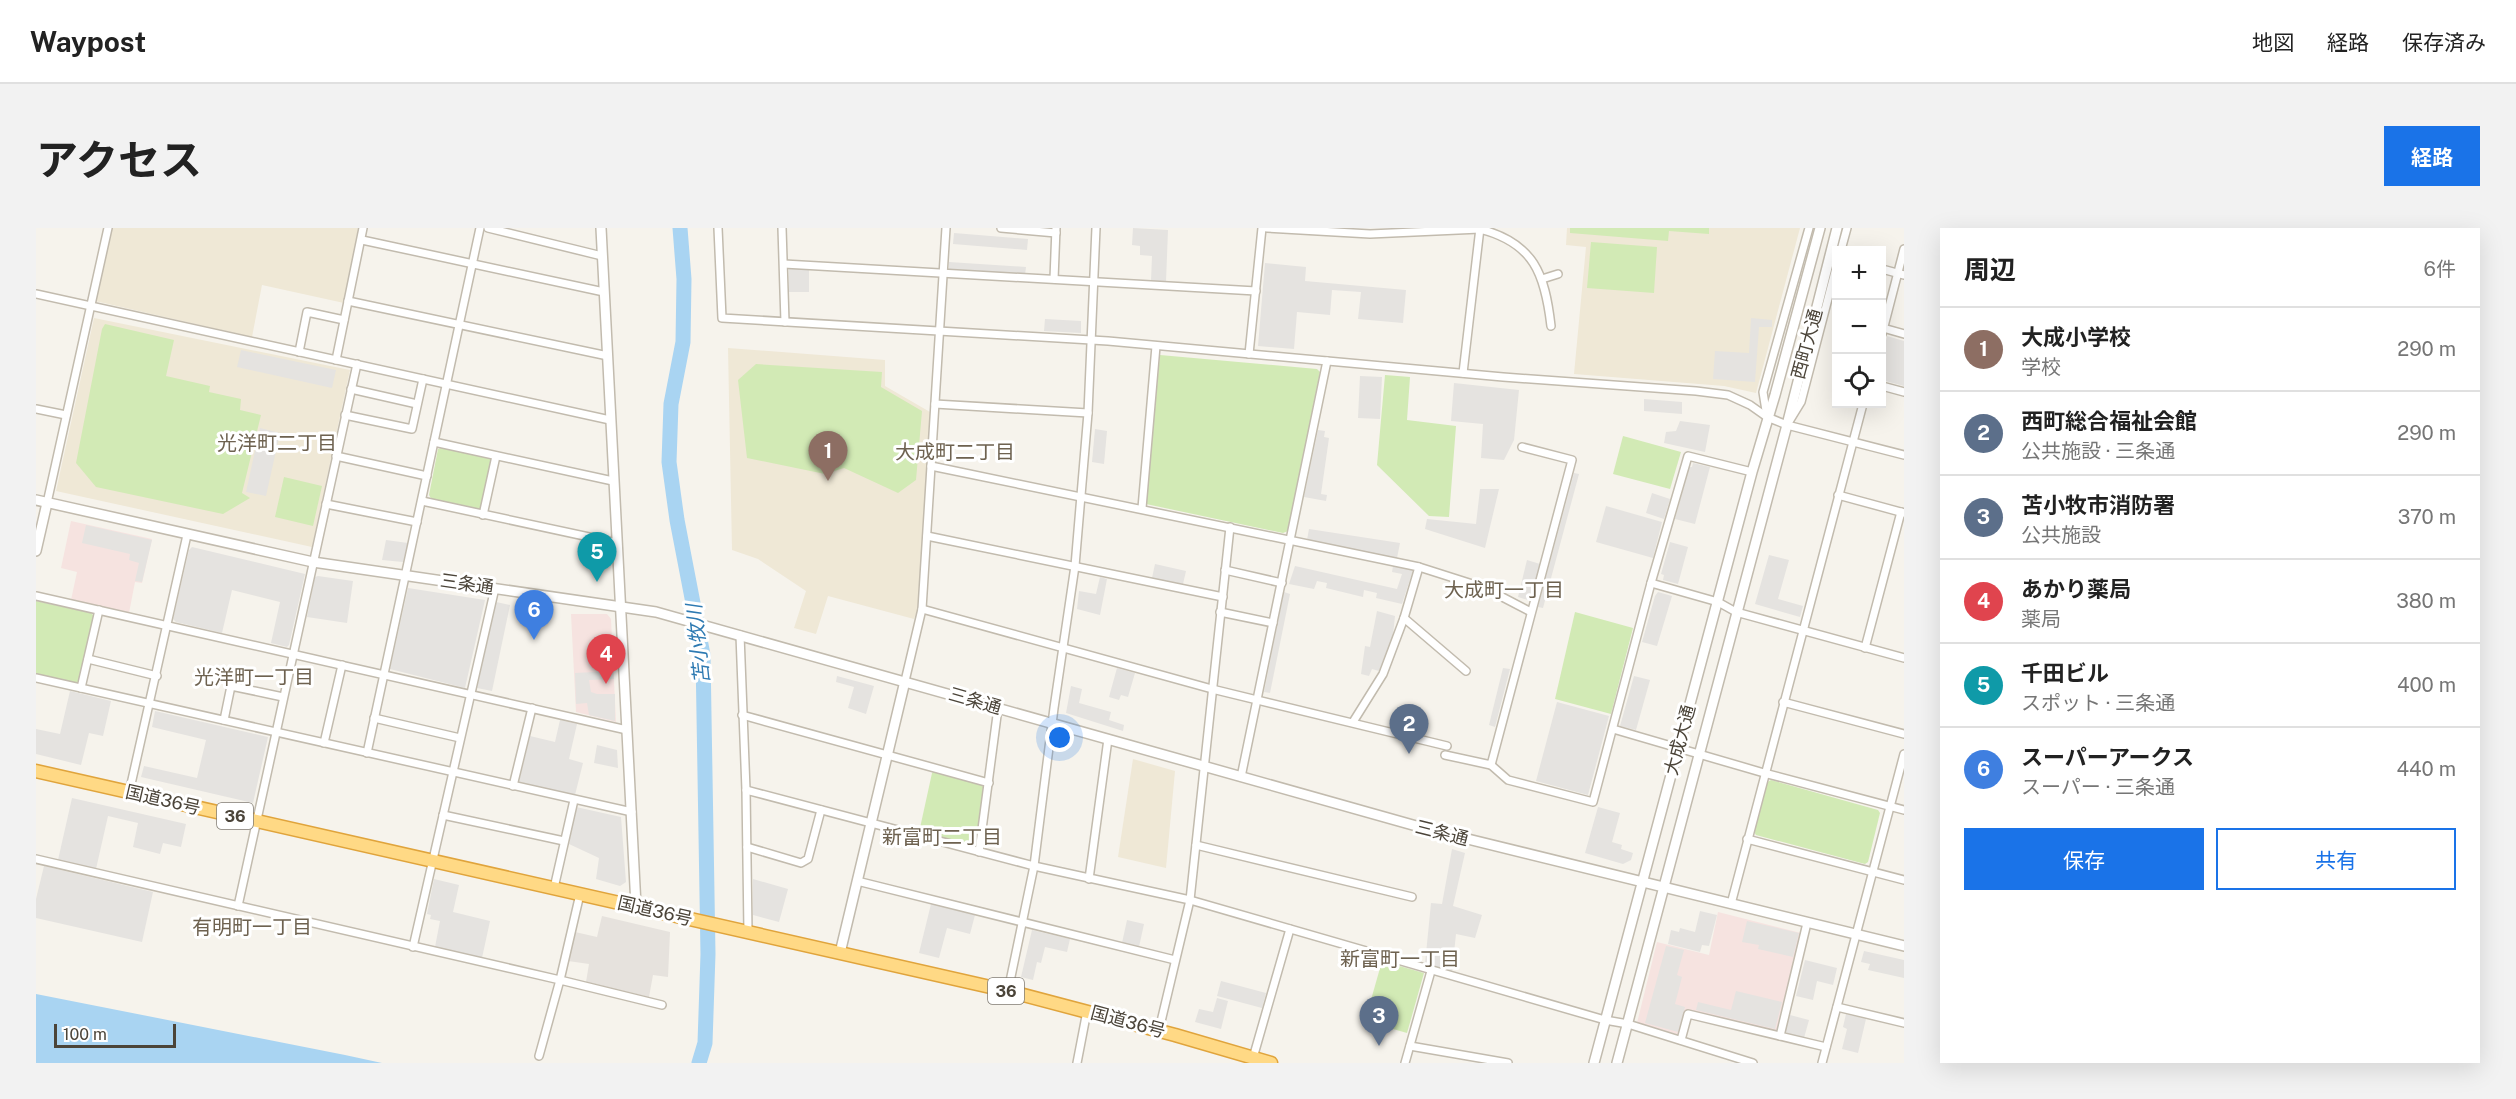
<!DOCTYPE html>
<html lang="ja">
<meta charset="utf-8">
<style>
:root{--surface:#fff;--page:#f2f2f2;--text:#222;--muted:#767676;--line:#e0e0e0;--accent:#1a73e8}
body{margin:0;font-family:"Public Sans","Noto Sans JP",sans-serif;background:var(--page);color:var(--text)}
.controls{position:absolute;right:18px;top:18px;display:grid;overflow:hidden;border-radius:0px;box-shadow:0 6px 24px #0002}
.controls button{width:54px;height:54px;display:grid;place-items:center;padding:0;border:0;border-bottom:2px solid var(--line);background:var(--surface);color:var(--text);font:30px sans-serif}
.scale{position:absolute;left:18px;bottom:15px;width:122px;box-sizing:border-box;padding-left:6px;border:3px solid #4b4439;border-top:0;font-size:16px;line-height:21px;white-space:nowrap;color:#4b4439;-webkit-text-stroke:4px #fff;paint-order:stroke}
.you{position:absolute;left:1024px;top:510px;width:21px;height:21px;margin:-15px;border:4px solid #fff;border-radius:50%;background:#1a73e8;box-shadow:0 0 0 9px #1a73e833}
.badge{display:grid;place-items:center;width:39px;height:39px;border-radius:50%;background:var(--accent);color:#fff;font-size:20px;font-weight:700}
.pin{position:absolute;translate:-50% -50px;filter:drop-shadow(0 2px 3px #0008)}
.pin::after{content:'';position:absolute;top:32px;width:21px;height:18px;background:inherit;clip-path:polygon(0 0,100% 0,50% 100%)}
.list{margin:0;padding:0;list-style:none}
h2{display:flex;justify-content:space-between;align-items:center;height:78px;margin:0;padding:0 24px;font-size:26px}
h2 small{font-size:20px;font-weight:400;color:var(--muted)}
.list li{display:grid;grid-template-columns:39px 1fr auto;gap:18px;align-items:center;box-sizing:border-box;height:84px;padding:0 24px;border-top:2px solid var(--line)}
.list b{display:block;font-size:22px;white-space:nowrap}
.list p{margin:0;font-size:20px;white-space:nowrap;color:var(--muted)}
.list em{font-size:20px;font-style:normal;color:var(--muted)}
.actions{display:flex;gap:12px;padding:18px 24px}
.actions a{flex:1;padding:14px 0;border:2px solid var(--accent);border-radius:0px;text-align:center;font-size:21px;color:var(--accent)}
.actions .main{background:var(--accent);color:#fff}
.icon{flex:none;width:33px;height:33px;fill:none;stroke:currentColor;stroke-width:2;stroke-linecap:round;stroke-linejoin:round}
.map{position:relative;flex:none;width:1868px;height:835px;overflow:hidden;border-radius:0px}
header{display:flex;align-items:center;gap:36px;box-sizing:border-box;height:84px;padding:0 30px;background:var(--surface);border-bottom:2px solid var(--line)}
header strong{font-size:28px}
nav{display:flex;gap:33px;margin-inline-start:auto;font-size:21px}
.intro{display:flex;align-items:center;justify-content:space-between;box-sizing:border-box;height:144px;padding:0 36px}
h1{margin:0;font-size:42px}
.button{padding:15px 27px;border-radius:0px;background:var(--accent);color:#fff;font-size:21px;font-weight:700}
main{display:flex;gap:36px;padding:0 36px}
aside{flex:1;background:var(--surface);border-radius:0px;box-shadow:0 6px 24px #0002}
.map>svg:first-child{display:block}
.industrial{fill:#e6e2dd}
.education{fill:#efe8d6}
.medical{fill:#f6e3e0}
.green{fill:#d2eab5}
.parking{fill:#e5e3e0}
.water{fill:#a9d4f2}
.lines{fill:none;stroke-linecap:round;stroke-linejoin:round}
.river{stroke:#a9d4f2;stroke-width:15}
.minor-casing{stroke:#c2bbae;stroke-width:10}
.tertiary-casing{stroke:#c2bbae;stroke-width:12}
.trunk-casing{stroke:#e0a43c;stroke-width:15}
.minor{stroke:#fff;stroke-width:7}
.tertiary{stroke:#fff;stroke-width:9}
.trunk{stroke:#ffd985;stroke-width:12}
.labels{text-anchor:middle;stroke-width:6;stroke-linejoin:round;paint-order:stroke}
.shield{fill:#fff;stroke:#817c74;stroke-width:1.5}
.shield-label{font-size:16px;font-weight:bold;fill:#4b4439}
.street-label{font-size:18px;fill:#4b4439;stroke:#fff}
.neighbourhood-label{font-size:20px;fill:#6e6250;stroke:#fff}
.water-label{font-size:20px;font-style:italic;fill:#2e7ab2;stroke:#fff}
</style>
<header>
<strong>Waypost</strong>
<nav><a>地図</a><a>経路</a><a>保存済み</a></nav>
</header>
<div class="intro"><h1>アクセス</h1><a class="button">経路</a></div>
<main>
<div class="map">
<svg width="1868" height="835" viewBox="0 0 1868 835">
<rect width="100%" height="100%" fill="#f6f3ec"/>
<polygon class="industrial" points="566,688 634,704 632,749 617,747 613,769 550,754 553,736 532,733 539,704 561,709"/>
<g class="education">
<polygon points="76,0 322,0 308,75 226,57 216,109 59,73"/>
<polygon points="1531,0 1764,0 1720,165 1688,158 1538,146 1550,19 1530,17"/>
<polygon points="58,90 314,142 276,319 20,263"/>
<polygon points="692,120 849,132 849,158 894,184 882,380 878,391 792,368 780,406 758,400 770,363 722,331 696,322"/>
<polygon points="1097,531 1139,543 1130,640 1082,629"/>
</g>
<g class="medical">
<polygon points="35,293 116,311 106,355 99,354 93,385 35,372 41,344 25,340"/>
<polygon points="535,386 571,386 575,391 580,494 540,484"/>
<polygon points="1682,684 1765,705 1740,804 1651,782 1644,807 1601,795 1621,714 1673,727"/>
</g>
<g class="green">
<polygon points="1534,0 1673,0 1673,6 1633,3 1632,13 1534,5"/>
<polygon points="1555,14 1621,19 1618,65 1551,60"/>
<polygon points="69,96 138,112 130,148 174,158 173,164 205,171 204,182 225,187 206,265 214,270 187,286 60,259 40,235 66,101"/>
<polygon points="1124,127 1281,141 1284,144 1252,303 1247,305 1110,276"/>
<polygon points="720,136 846,144 845,159 886,183 880,252 862,265 808,240 789,246 711,230 702,152"/>
<polygon points="1349,147 1374,149 1371,192 1420,198 1413,289 1393,288 1341,237"/>
<polygon points="1587,208 1645,224 1634,261 1577,246"/>
<polygon points="405,220 456,231 444,282 396,272 393,267 402,221"/>
<polygon points="248,249 286,258 277,298 239,289"/>
<polygon points="0,373 55,385 58,388 44,452 40,455 0,446"/>
<polygon points="1539,384 1597,400 1575,486 1519,471"/>
<polygon points="898,543 945,556 947,559 940,616 937,618 888,605 884,600 896,545"/>
<polygon points="1735,552 1842,582 1844,585 1832,634 1829,636 1720,607 1718,604 1730,555"/>
<polygon points="1346,733 1388,745 1371,805 1329,793"/>
</g>
<g class="parking">
<polygon points="1097,0 1132,2 1130,54 1115,53 1116,28 1104,27 1104,18 1096,17"/>
<polygon points="918,5 992,11 991,22 917,16"/>
<polygon points="913,34 990,39 989,47 913,42"/>
<polygon points="1229,35 1270,39 1269,53 1370,62 1367,95 1322,91 1325,64 1296,62 1294,87 1261,84 1258,121 1222,118"/>
<polygon points="753,40 773,41 773,64 753,64"/>
<polygon points="1715,90 1736,92 1736,99 1723,99 1719,154 1677,151 1679,123 1713,125"/>
<polygon points="1009,91 1045,93 1045,105 1008,103"/>
<polygon points="1851,108 1868,113 1868,158 1846,152 1846,129"/>
<polygon points="205,122 300,142 296,160 201,139"/>
<polygon points="1324,148 1346,149 1344,191 1322,190"/>
<polygon points="1418,155 1483,162 1478,212 1468,232 1445,230 1447,196 1415,193"/>
<polygon points="1608,171 1646,174 1646,186 1608,183"/>
<polygon points="1644,193 1674,197 1669,224 1628,215 1630,204 1640,203"/>
<polygon points="224,200 244,205 230,268 210,264"/>
<polygon points="1059,201 1071,203 1068,236 1056,234"/>
<polygon points="1282,202 1289,203 1288,209 1293,210 1285,266 1291,267 1290,273 1268,269"/>
<polygon points="1657,235 1674,239 1659,296 1639,291 1653,239 1656,239"/>
<polygon points="1538,245 1543,246 1507,380 1502,379"/>
<polygon points="1444,261 1463,261 1449,320 1389,301 1391,291 1440,296"/>
<polygon points="1616,265 1634,271 1628,291 1610,285"/>
<polygon points="1570,278 1626,294 1617,330 1560,314"/>
<polygon points="50,297 116,312 106,354 99,353 103,335 93,332 94,326 46,315"/>
<polygon points="1273,301 1364,315 1361,330 1271,312"/>
<polygon points="350,312 372,315 367,334 346,332"/>
<polygon points="1634,314 1652,319 1642,356 1627,352 1628,347 1625,346"/>
<polygon points="156,319 269,346 253,417 251,419 235,415 244,374 196,362 186,405 140,394 137,391 153,322"/>
<polygon points="1733,327 1753,332 1742,371 1767,378 1764,389 1719,376"/>
<polygon points="1491,332 1504,336 1495,373 1482,369"/>
<polygon points="1119,336 1150,343 1147,356 1116,350"/>
<polygon points="1259,338 1361,361 1366,346 1356,344 1357,338 1377,342 1366,376 1340,370 1341,365 1328,362 1327,369 1290,360 1291,355 1281,353 1278,361 1253,356"/>
<polygon points="282,348 317,353 311,395 271,389 279,349"/>
<polygon points="1064,349 1071,351 1064,387 1041,381 1043,363 1060,366"/>
<polygon points="372,360 449,372 429,460 354,441"/>
<polygon points="1248,364 1254,366 1234,465 1228,464"/>
<polygon points="1622,364 1636,368 1621,418 1606,414 1619,368"/>
<polygon points="460,374 474,377 456,463 441,460"/>
<polygon points="1341,383 1359,388 1357,407 1343,443 1336,441 1333,448 1325,446 1329,418 1334,419"/>
<polygon points="1081,440 1099,445 1092,469 1085,467 1083,472 1073,469"/>
<polygon points="1467,440 1474,441 1459,499 1453,497"/>
<polygon points="577,443 578,451 553,452 555,464 561,466 579,466 579,493 553,487 551,475 540,476 539,445"/>
<polygon points="801,448 838,458 830,486 812,480 818,459 800,454"/>
<polygon points="1598,448 1614,452 1600,502 1584,498"/>
<polygon points="1035,458 1046,461 1043,475 1075,484 1073,492 1088,497 1087,503 1030,485"/>
<polygon points="34,463 75,473 67,508 53,505 45,537 0,526 0,501 24,506"/>
<polygon points="1521,474 1573,488 1552,567 1500,553"/>
<polygon points="119,483 232,509 217,575 105,549 108,538 161,550 170,512 116,499"/>
<polygon points="524,492 541,496 533,531 547,535 539,567 483,554 494,508 519,514"/>
<polygon points="561,517 581,522 582,540 558,535"/>
<polygon points="36,570 150,596 145,619 127,615 124,626 97,619 102,595 72,588 60,641 22,632"/>
<polygon points="540,579 585,589 590,654 584,658 560,651 563,630 533,616"/>
<polygon points="1562,579 1584,585 1576,614 1586,617 1585,621 1597,625 1595,632 1587,636 1549,625"/>
<polygon points="1416,621 1429,625 1417,678 1446,687 1439,710 1420,706 1416,744 1389,736 1395,675 1406,676"/>
<polygon points="8,638 117,664 106,714 0,690 0,671"/>
<polygon points="398,651 423,657 417,684 454,693 446,730 399,719 404,693 394,691 395,687 391,686"/>
<polygon points="717,651 752,661 743,694 717,687"/>
<polygon points="895,676 939,687 934,706 911,700 903,730 883,725"/>
<polygon points="1664,683 1681,687 1673,718 1666,717 1664,724 1632,716 1635,702 1643,704 1644,700 1659,704"/>
<polygon points="1091,692 1108,696 1103,719 1086,715"/>
<polygon points="1711,693 1763,705 1757,729 1722,721 1723,717 1706,714"/>
<polygon points="996,702 1034,711 1031,724 1009,719 1005,735 1001,734 997,752 985,749"/>
<polygon points="1630,718 1648,722 1641,747 1646,749 1639,776 1649,779 1642,804 1609,795"/>
<polygon points="1828,723 1868,732 1868,750 1832,742 1834,736 1825,734"/>
<polygon points="1769,732 1801,740 1797,757 1781,753 1777,772 1760,768"/>
<polygon points="1185,753 1230,765 1226,780 1181,768"/>
<polygon points="1700,763 1746,774 1739,801 1660,782 1662,774 1695,782"/>
<polygon points="1181,770 1192,773 1185,801 1159,794 1163,781 1177,784"/>
<polygon points="1810,786 1830,791 1822,825 1806,821 1811,801 1807,799"/>
<polygon points="1754,787 1773,792 1768,810 1752,806 1749,803"/>
</g>
<polygon class="water" points="0,766 309,827 346,835 0,835"/>
<g class="lines">
<polyline class="river" points="644,0 648,51 647,114 635,176 633,234 641,292 667,427 672,726 669,815 663,835"/>
<g class="minor-casing">
<g id="minor">
<polyline points="452,0 566,28"/>
<polyline points="682,0 686,90 1072,113 1467,149 1660,163 1692,167 1714,177 1731,189 1751,197 1868,227"/>
<polyline points="746,0 749,94"/>
<polyline points="965,0 1020,5"/>
<path d="M1231,0L1334,6L1444,1C1498,15 1509,46 1515,98"/>
<polyline points="326,12 568,64"/>
<polyline points="1805,22 1811,0"/>
<polyline points="748,36 1220,63"/>
<polyline points="1846,41 1868,47"/>
<polyline points="1018,51 1020,0"/>
<polyline points="1506,51 1522,46"/>
<polyline points="0,66 574,192"/>
<polyline points="312,73 572,128"/>
<polyline points="1847,100 1868,106"/>
<polyline points="1846,106 1868,21"/>
<polyline points="263,124 271,84 308,92"/>
<polyline points="1213,126 1226,0"/>
<polyline points="300,132 327,0"/>
<polyline points="1427,145 1444,0"/>
<polyline points="1846,158 1868,164"/>
<polyline points="315,161 381,176"/>
<polyline points="899,176 1052,185"/>
<polyline points="0,181 30,187"/>
<polyline points="309,187 376,201 387,151"/>
<polyline points="1731,189 1727,164 1773,0"/>
<polyline points="1754,192 1765,174 1800,40"/>
<polyline points="398,214 577,253"/>
<polyline points="300,228 391,248"/>
<polyline points="895,238 1383,339 1449,360 1495,384"/>
<polyline points="1802,267 1868,285"/>
<polyline points="386,273 581,315"/>
<polyline points="11,275 72,0"/>
<polyline points="290,276 381,294"/>
<polyline points="1106,280 1120,118"/>
<polyline points="447,287 460,228"/>
<polyline points="891,308 1187,369"/>
<polyline points="1189,342 1246,355"/>
<polyline points="1615,355 1682,374 1700,384 1868,430"/>
<polyline points="0,368 591,502"/>
<polyline points="886,381 1176,461 1411,518"/>
<polyline points="1184,384 1237,395"/>
<polyline points="1368,390 1430,443"/>
<polyline points="704,407 710,562 712,704"/>
<polyline points="1829,420 1865,284"/>
<polyline points="52,431 121,448"/>
<polyline points="0,450 596,584"/>
<polyline points="869,453 886,381 910,0"/>
<polyline points="45,460 63,382"/>
<polyline points="1747,474 1868,506"/>
<polyline points="706,487 953,555"/>
<polyline points="338,490 424,510"/>
<polyline points="188,492 195,458 247,469"/>
<polyline points="1317,494 1347,446 1368,390 1383,339"/>
<polyline points="1577,501 1728,545 1868,582"/>
<polyline points="288,515 306,437"/>
<polyline points="331,525 444,0"/>
<polyline points="1409,527 1455,537 1536,232 1486,219"/>
<polyline points="1455,537 1472,552 1557,574 1615,355 1652,228 1716,244"/>
<polyline points="1205,549 1291,133"/>
<polyline points="477,558 496,480"/>
<polyline points="710,562 998,638 1154,672 1569,792 1592,796 1717,835"/>
<polyline points="93,565 151,307"/>
<polyline points="407,587 528,613"/>
<polyline points="1711,611 1868,652"/>
<polyline points="1160,617 1376,669"/>
<polyline points="711,619 765,635 772,631 785,582"/>
<polyline points="943,624 962,480"/>
<polyline points="0,631 524,752 544,666"/>
<polyline points="1053,651 1072,511"/>
<polyline points="821,653 1139,732"/>
<polyline points="518,660 538,572"/>
<polyline points="1695,676 1827,176"/>
<polyline points="202,678 321,136"/>
<polyline points="377,719 459,360"/>
<polyline points="972,763 998,638 1018,480 1039,338 1052,185 1060,0"/>
<polyline points="1801,779 1868,795"/>
<polyline points="1123,802 1154,672 1194,299"/>
<polyline points="1744,808 1771,695"/>
<polyline points="1645,812 1652,786 1790,819"/>
<polyline points="1374,818 1472,835"/>
<polyline points="503,828 524,752 626,777"/>
<polyline points="1217,830 1254,701"/>
<polyline points="1041,835 1051,783"/>
<polyline points="1369,835 1395,743"/>
<polyline points="1786,835 1868,526"/>
</g>
</g>
<g class="tertiary-casing">
<g id="tertiary">
<polyline points="565,0 600,678"/>
<polyline points="0,272 277,334 620,384 1391,601 1868,718"/>
<polyline points="0,323 11,275"/>
<polyline points="804,725 869,453"/>
<polyline points="1558,835 1716,244 1739,167 1784,0"/>
<polyline points="1581,835 1751,197 1801,0"/>
</g>
</g>
<g class="trunk-casing">
<polyline id="trunk" points="0,543 972,763 1139,807 1235,835"/>
</g>
<use href="#minor" class="minor"/>
<use href="#tertiary" class="tertiary"/>
<use href="#trunk" class="trunk"/>
</g>
<g class="labels">
<g class="shield">
<rect x="181" y="575" width="36" height="26" rx="4.5"/>
<rect x="952" y="750" width="36" height="26" rx="4.5"/>
</g>
<g class="shield-label">
<text x="199" y="594">36</text>
<text x="970" y="769">36</text>
</g>
<g class="street-label">
<text transform="translate(1771 116) rotate(-75)" y="6">西町大通</text>
<text transform="translate(431 356) rotate(8)" y="6">三条通</text>
<text transform="translate(939 473) rotate(16)" y="6">三条通</text>
<text transform="translate(1644 512) rotate(-75)" y="6">大成大通</text>
<text transform="translate(127 572) rotate(13)" y="6">国道36号</text>
<text transform="translate(1406 605) rotate(14)" y="6">三条通</text>
<text transform="translate(619 683) rotate(13)" y="6">国道36号</text>
<text transform="translate(1092 794) rotate(15)" y="6">国道36号</text>
</g>
<g class="neighbourhood-label">
<text x="241" y="222">光洋町二丁目</text>
<text x="919" y="231">大成町二丁目</text>
<text x="1468" y="369">大成町一丁目</text>
<text x="218" y="456">光洋町一丁目</text>
<text x="906" y="616">新富町二丁目</text>
<text x="216" y="706">有明町一丁目</text>
<text x="1364" y="738">新富町一丁目</text>
</g>
<g class="water-label">
<text transform="translate(662 416) rotate(-96)" y="7">苫小牧川</text>
</g>
</g>
</svg>
<div class="controls">
<button>+</button>
<button>−</button>
<button><svg class="icon" aria-label="locate" viewBox="0 0 24 24"><circle cx="12" cy="12" r="6"/><path d="M12 2v4M12 18v4M2 12h4M18 12h4"/></svg></button>
</div>
<div class="scale">100 m</div>
<div class="you"></div>
<div class="pin badge" style="left:792px;top:253px;background:#8d6e63">1</div>
<div class="pin badge" style="left:1373px;top:526px;background:#5c6f8a">2</div>
<div class="pin badge" style="left:1343px;top:818px;background:#5c6f8a">3</div>
<div class="pin badge" style="left:570px;top:456px;background:#e0444e">4</div>
<div class="pin badge" style="left:561px;top:354px;background:#0f9aa8">5</div>
<div class="pin badge" style="left:498px;top:412px;background:#3f7fe0">6</div>
</div>
<aside>
<h2>周辺<small>6件</small></h2>
<ul class="list">
<li><span class="badge" style="background:#8d6e63">1</span><div><b>大成小学校</b><p>学校</p></div><em>290 m</em></li>
<li><span class="badge" style="background:#5c6f8a">2</span><div><b>西町総合福祉会館</b><p>公共施設 · 三条通</p></div><em>290 m</em></li>
<li><span class="badge" style="background:#5c6f8a">3</span><div><b>苫小牧市消防署</b><p>公共施設</p></div><em>370 m</em></li>
<li><span class="badge" style="background:#e0444e">4</span><div><b>あかり薬局</b><p>薬局</p></div><em>380 m</em></li>
<li><span class="badge" style="background:#0f9aa8">5</span><div><b>千田ビル</b><p>スポット · 三条通</p></div><em>400 m</em></li>
<li><span class="badge" style="background:#3f7fe0">6</span><div><b>スーパーアークス</b><p>スーパー · 三条通</p></div><em>440 m</em></li>
</ul>
<div class="actions"><a class="main">保存</a><a>共有</a></div>
</aside>
</main>
